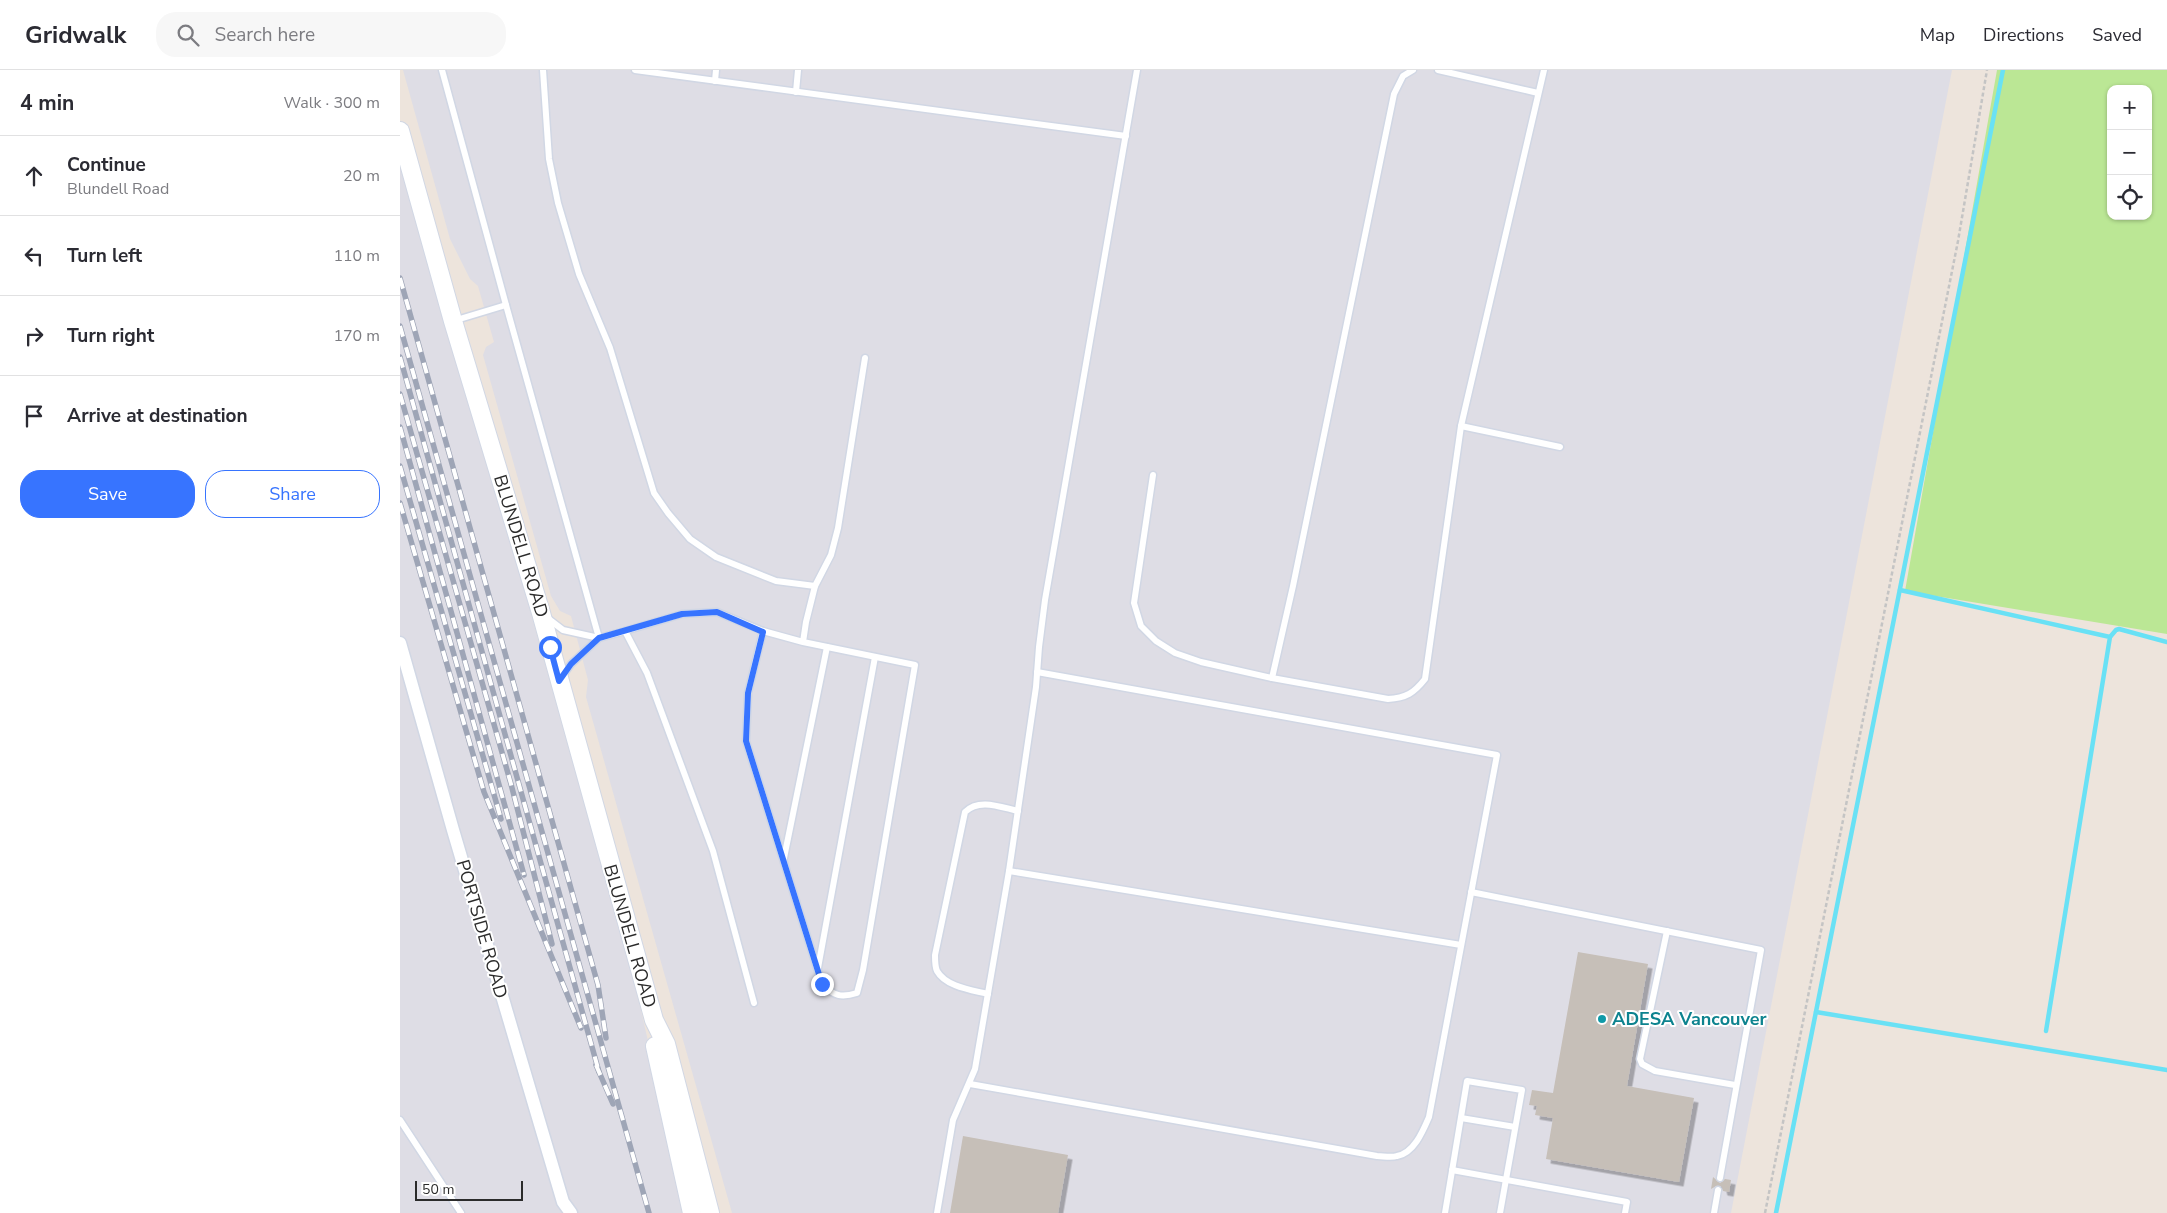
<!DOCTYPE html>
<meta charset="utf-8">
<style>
:root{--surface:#fff;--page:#f7f7f7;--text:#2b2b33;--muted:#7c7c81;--line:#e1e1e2;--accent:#3774ff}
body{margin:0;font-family:"Nunito Sans",sans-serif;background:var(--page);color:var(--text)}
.controls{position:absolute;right:15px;top:15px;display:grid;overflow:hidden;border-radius:10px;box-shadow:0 1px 4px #0004}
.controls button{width:45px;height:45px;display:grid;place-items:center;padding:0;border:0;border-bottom:1px solid var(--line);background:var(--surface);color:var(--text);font:25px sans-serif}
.scale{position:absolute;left:15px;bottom:12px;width:108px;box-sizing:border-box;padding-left:5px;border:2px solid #2b2b2b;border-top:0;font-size:14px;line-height:18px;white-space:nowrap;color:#2b2b2b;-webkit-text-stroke:4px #fff;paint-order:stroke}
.stop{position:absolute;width:15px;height:15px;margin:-11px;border:4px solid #3774ff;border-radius:50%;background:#fff}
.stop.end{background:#3774ff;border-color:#fff;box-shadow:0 1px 5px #0008}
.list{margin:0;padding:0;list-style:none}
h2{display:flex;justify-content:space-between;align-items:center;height:65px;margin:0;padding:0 20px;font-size:21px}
h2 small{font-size:16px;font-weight:400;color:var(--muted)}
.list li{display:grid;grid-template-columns:32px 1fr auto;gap:15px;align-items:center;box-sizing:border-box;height:80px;padding:0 20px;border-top:1px solid var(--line)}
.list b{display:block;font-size:19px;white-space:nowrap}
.list p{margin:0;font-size:16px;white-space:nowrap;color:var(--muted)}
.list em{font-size:16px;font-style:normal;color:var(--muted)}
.actions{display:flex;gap:10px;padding:15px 20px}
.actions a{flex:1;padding:11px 0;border:1px solid var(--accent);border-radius:20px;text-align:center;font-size:18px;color:var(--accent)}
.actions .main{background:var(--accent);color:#fff}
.icon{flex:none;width:28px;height:28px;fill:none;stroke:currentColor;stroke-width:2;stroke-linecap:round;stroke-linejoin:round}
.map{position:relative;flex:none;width:1767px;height:1143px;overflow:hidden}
header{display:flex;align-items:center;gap:30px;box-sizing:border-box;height:70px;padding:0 25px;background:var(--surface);border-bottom:1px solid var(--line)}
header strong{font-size:24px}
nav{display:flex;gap:28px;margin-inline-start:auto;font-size:18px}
.search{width:350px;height:45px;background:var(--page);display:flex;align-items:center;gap:12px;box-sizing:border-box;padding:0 18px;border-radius:20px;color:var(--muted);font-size:19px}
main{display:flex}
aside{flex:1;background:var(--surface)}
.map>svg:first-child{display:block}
.industrial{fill:#dedde5}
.green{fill:#bbe795;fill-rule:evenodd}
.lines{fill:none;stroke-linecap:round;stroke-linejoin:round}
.stream{stroke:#69e1f5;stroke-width:4.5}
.building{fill:#c6bfb8;filter:url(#shadow)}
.lane-casing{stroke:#d1d7e4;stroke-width:9}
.street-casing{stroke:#d1d7e4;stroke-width:15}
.secondary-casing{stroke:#d1d7e4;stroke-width:20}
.path{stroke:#c4c4c4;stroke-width:2.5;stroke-dasharray:4 2.5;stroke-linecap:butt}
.lane{stroke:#fff;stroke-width:6}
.street{stroke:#fff;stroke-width:12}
.secondary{stroke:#fff;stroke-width:18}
.rail-casing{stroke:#9ea5b6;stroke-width:5.5}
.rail{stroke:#fff;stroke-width:4;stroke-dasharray:11;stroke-linecap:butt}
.route{stroke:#3774ff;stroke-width:6}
.culture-dot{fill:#0f9aa8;stroke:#fff;stroke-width:2}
.labels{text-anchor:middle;stroke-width:4;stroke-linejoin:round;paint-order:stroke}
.street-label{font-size:18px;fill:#2b2b2b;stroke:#fff}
.culture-label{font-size:18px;font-weight:bold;fill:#0d838f;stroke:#fff;text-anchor:start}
</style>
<header>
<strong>Gridwalk</strong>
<div class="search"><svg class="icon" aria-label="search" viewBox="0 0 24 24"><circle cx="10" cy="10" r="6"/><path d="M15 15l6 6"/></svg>Search here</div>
<nav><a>Map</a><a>Directions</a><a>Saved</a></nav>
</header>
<main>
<aside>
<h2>4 min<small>Walk · 300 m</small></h2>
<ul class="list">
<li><svg class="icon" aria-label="ahead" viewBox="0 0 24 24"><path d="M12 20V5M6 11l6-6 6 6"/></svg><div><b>Continue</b><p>Blundell Road</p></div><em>20 m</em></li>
<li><svg class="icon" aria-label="left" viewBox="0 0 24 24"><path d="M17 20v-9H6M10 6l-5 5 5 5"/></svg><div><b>Turn left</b></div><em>110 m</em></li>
<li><svg class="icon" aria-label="right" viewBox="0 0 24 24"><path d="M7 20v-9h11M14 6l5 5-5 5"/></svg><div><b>Turn right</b></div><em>170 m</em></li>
<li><svg class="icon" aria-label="arrive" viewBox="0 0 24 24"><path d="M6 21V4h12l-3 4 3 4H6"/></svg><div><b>Arrive at destination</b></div></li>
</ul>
<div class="actions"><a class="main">Save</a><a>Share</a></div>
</aside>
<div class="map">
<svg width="1767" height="1143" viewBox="0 0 1767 1143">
<defs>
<filter id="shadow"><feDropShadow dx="4.5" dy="4.5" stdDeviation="0" flood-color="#0004"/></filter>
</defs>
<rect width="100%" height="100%" fill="#ede4dc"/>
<g class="industrial">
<polygon points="3,0 1552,0 1331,1143 332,1143 186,627 188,610 171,546 160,541 151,526 83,285 86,277 94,272 78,216 70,209 50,169"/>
<polygon points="0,77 235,915 288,1143 0,1143"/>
</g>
<path class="green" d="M1597,0H1767V564L1505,521ZM1711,19H1748V146H1711Z"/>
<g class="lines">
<g class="stream">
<polyline points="1500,520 1710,567 1646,961"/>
<polyline points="1710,567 1716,560 1719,559 1767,572"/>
<polyline points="1416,942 1767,1000"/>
<polyline points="1376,1143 1603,0"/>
</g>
</g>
<g class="building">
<polygon points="1178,882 1248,894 1227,1016 1294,1028 1279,1112 1146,1089 1153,1048 1135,1045 1137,1036 1129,1035 1132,1020 1153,1023"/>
<polygon points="563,1066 668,1085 658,1143 550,1143"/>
<polygon points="1313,1107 1320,1113 1325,1109 1331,1110 1329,1122 1323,1121 1322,1117 1318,1115 1311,1119"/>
</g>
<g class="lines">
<g class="lane-casing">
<g id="lane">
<polyline points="42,0 106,235"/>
<polyline points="143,0 149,89 158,133 179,204 210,278 254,423 268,443 290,469 316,487 376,511 415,516"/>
<polyline points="235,0 726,66"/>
<path d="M1013,0L1003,6L994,24L893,516L872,608L988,629C1006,628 1014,623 1025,609L1061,356L1144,0"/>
<polyline points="1038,0 1138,23"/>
<polyline points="315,11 316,0"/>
<polyline points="396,22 398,0"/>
<polyline points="53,251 106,235 199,568"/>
<polyline points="1061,356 1160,377"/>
<polyline points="753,405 734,533 741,556 756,571 775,583 801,592 872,608"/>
<polyline points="146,547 163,560 199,568"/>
<polyline points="225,561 282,544 317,542 363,561"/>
<path d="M403,572L363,561L348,623L346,671L422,914C434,926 441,928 457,923L463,900L515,595L403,572L406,552L415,516L431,485L438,458L465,288"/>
<polyline points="161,608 171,594 199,568 225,561 247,603 313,781 354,933"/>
<polyline points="384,788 427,577"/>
<polyline points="609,801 1061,875"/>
<polyline points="1071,822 1361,880 1320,1108"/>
<polyline points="1267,861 1240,989 1242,994 1255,1001 1335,1015"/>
<polyline points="418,898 475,587"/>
<path d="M588,924C572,920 546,917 537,901C535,897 535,890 535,885L565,742C579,728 600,737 618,741"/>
<path d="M570,1014L977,1086C983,1086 991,1088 997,1086C1014,1083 1023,1061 1029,1047L1097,685L637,602"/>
<polyline points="1061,1048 1115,1057"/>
<polyline points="0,1050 61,1143"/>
<polyline points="1052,1100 1227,1132 1225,1143"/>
<polyline points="537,1143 553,1050 575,999 609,801 636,617 639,577 645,530 737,0"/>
<polyline points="1045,1143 1067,1011 1122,1020 1100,1143"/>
<polyline points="1314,1143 1318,1120"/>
</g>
</g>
<g class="street-casing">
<polyline id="street" points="0,573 53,760 163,1132 171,1143"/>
</g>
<g class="secondary-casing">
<g id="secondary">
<polyline points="0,61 53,251 141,543 254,950 266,974 310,1143"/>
<polyline points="255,976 292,1143"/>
</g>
</g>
<polyline class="path" points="1365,1143 1558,171 1587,0"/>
<use href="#lane" class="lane"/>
<use href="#street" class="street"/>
<use href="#secondary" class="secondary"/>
<g class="rail-casing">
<g id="rail">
<polyline points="0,208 198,915 206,968"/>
<polyline points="0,256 249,1143"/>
<polyline points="0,287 199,1002"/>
<polyline points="0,324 111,714 152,874"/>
<polyline points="0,357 124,805"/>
<polyline points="0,396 101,749"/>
<polyline points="0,433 84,722 181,958"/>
<polyline points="196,995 213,1034"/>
</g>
</g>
<use href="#rail" class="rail"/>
</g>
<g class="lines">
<polyline class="route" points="150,577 159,611 171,594 199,568 282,544 317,542 363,562 348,623 346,671 422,914"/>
</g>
<circle class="culture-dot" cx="1202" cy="949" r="5"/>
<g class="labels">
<g class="street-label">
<text transform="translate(121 476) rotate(73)" y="6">BLUNDELL ROAD</text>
<text transform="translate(82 859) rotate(74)" y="6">PORTSIDE ROAD</text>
<text transform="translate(230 866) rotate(74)" y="6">BLUNDELL ROAD</text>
</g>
<g class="culture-label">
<text x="1212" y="955">ADESA Vancouver</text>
</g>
</g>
</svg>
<div class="controls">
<button>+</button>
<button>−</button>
<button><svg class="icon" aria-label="locate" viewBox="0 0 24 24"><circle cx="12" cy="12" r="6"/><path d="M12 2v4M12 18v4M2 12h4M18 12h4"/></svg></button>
</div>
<div class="scale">50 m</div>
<div class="stop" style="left:150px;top:577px"></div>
<div class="stop end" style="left:422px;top:914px"></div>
</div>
</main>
